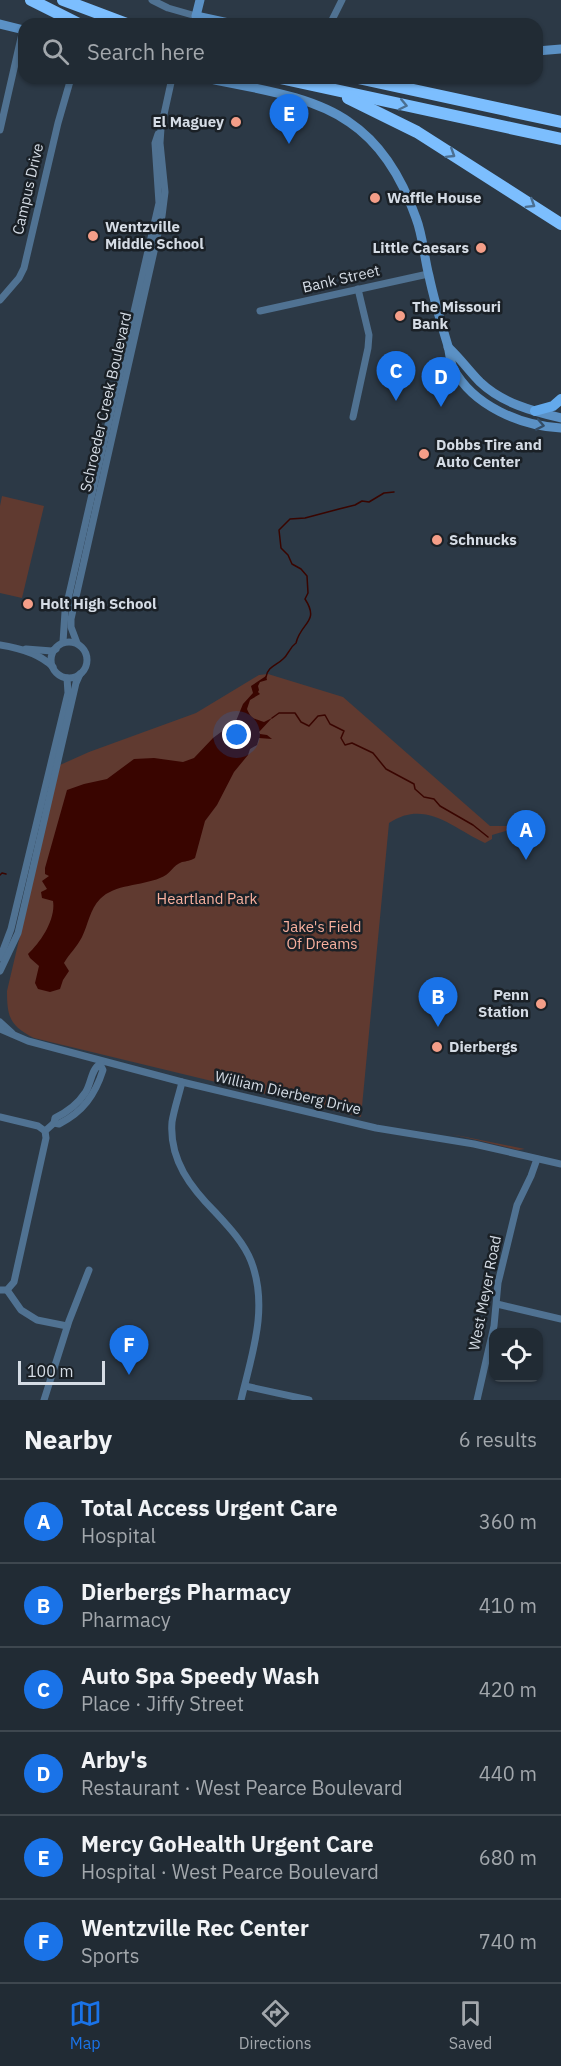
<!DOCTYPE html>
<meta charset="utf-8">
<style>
:root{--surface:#212b34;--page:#2d3740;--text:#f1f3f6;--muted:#a2a7ac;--line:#3e474f;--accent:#1a73e8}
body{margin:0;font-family:"IBM Plex Sans",sans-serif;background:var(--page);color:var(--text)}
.controls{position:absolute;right:18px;bottom:18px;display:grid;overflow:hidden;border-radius:12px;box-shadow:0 2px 4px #0004}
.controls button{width:54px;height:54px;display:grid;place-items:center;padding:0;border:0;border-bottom:2px solid var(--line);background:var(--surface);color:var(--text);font:30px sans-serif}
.scale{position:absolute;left:18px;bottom:15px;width:87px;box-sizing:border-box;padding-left:6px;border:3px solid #d5dce5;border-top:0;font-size:16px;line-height:21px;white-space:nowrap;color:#d5dce5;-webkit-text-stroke:4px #1a2026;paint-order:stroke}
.you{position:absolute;left:237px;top:735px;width:21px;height:21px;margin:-15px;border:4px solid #fff;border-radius:50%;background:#1a73e8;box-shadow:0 0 0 9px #1a73e833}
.badge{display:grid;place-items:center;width:39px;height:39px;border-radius:50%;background:var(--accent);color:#fff;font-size:20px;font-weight:700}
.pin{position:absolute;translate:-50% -50px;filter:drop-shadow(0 2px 3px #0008)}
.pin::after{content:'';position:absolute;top:32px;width:21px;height:18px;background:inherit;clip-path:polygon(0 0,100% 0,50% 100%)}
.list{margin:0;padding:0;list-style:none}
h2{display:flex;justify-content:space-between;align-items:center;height:78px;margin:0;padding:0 24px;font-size:26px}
h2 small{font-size:20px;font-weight:400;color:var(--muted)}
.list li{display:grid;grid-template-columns:39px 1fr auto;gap:18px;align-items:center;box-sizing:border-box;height:84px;padding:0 24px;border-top:2px solid var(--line)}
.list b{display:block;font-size:22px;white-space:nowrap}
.list p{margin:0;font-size:20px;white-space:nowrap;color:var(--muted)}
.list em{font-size:20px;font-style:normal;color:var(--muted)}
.icon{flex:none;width:33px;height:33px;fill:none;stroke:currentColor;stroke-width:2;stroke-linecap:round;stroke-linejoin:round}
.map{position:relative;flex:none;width:561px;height:1400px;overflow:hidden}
.search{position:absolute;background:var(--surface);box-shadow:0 2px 4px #0004;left:18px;right:18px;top:18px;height:66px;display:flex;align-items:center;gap:15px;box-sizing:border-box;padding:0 21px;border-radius:18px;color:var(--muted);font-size:22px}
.sheet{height:582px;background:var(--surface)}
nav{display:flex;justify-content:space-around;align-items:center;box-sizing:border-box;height:84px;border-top:2px solid var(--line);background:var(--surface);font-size:16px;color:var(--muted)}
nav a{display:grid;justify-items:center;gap:3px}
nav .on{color:var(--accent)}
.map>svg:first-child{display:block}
.green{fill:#603a30}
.water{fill:#390500}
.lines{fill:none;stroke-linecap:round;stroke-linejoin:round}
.stream{stroke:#390500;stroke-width:1.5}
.street{stroke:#507292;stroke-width:7}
.secondary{stroke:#5b91c5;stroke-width:9}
.primary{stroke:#63a9eb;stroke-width:10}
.highway{stroke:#7cbefe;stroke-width:12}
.oneway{stroke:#4b6f92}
.oneway2{stroke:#344d66}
.poi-dot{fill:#f49e88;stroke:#1a2026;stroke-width:2}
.labels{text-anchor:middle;stroke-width:5;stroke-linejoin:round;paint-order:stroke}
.poi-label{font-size:15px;font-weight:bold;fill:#d5dce5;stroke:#1a2026;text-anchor:start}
.street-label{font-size:15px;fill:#d5dce5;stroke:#1a2026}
.park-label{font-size:15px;fill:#f9b09e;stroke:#1a2026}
</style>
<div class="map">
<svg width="561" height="1400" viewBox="0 0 561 1400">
<rect width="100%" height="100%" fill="#2c3946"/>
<g class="green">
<polygon points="2,496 44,506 22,598 0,593 0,506"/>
<path d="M268,674L343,697L490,826H508L509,830L492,835V839L485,843C452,828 426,799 389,823L361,1117L34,1038C10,1026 7,1017 7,991L60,765L89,752L196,713L259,675Z"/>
<polygon points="451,1134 525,1149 518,1150"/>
</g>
<path class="water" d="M266,676L267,680L260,682L258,686L259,690L258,692L260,694L250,700L247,709C251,719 255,719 264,722L272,718L259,732L260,734L267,735L272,739L259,738L257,745L250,749L248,755L234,772L217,805L205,821L195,858C190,861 187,861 182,862C173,865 170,875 160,878C141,886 115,884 100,899C90,909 88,925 82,937C77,947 69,954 64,963L69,971L63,980L60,989L50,992L38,989L35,983L39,966L30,958L28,954C41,942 56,919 53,901L42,898L41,892L47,889L42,881L49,876L45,874V868L67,790L84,784L107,779L134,759L154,758L183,762L194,758L213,738L236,721L243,704L253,693L251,686Z"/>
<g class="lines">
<g class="stream">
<path d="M266,677C268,666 276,666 283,659C289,654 289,648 296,643C301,622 320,622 305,599L308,593L307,576L301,569L292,564L288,555L281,548L279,530L290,519L305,518L339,509L355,505L362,501L369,502L384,493L394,492"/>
<polyline points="272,718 279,713 295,713 301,722 309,726 318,716 325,715 330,724 344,731 341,738 345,745 352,743 373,753 386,769 414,784 415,789 424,797 434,799 440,806 473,825 488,837"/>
<polyline points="0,875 2,873 6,874"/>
</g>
<g class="street">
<polyline points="152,0 168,8 196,16"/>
<polyline points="330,24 342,0"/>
<polyline points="0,130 23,29"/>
<polyline points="0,300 19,278 24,268 58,123 71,78"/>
<polyline points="260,311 428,274"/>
<polyline points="353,417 368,348 369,335 358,289"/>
<polyline points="63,642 65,612 159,203 155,143 158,134"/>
<circle cx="69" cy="660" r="18"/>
<polyline points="77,643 71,627 71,619 162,216 165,192 160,143 161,128 172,78"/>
<path d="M0,645C19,648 39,653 53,667"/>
<polyline points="26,649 52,651 56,649"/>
<polyline points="0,958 11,929 68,693 67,678"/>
<polyline points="0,971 18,933 76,683 80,674"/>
<polyline points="0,1022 12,1033"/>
<polyline points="0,1029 28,1041 182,1082 376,1128 474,1144 561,1164"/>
<path d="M182,1082C179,1095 174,1109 172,1122C169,1160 191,1188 216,1213C229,1227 244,1243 251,1261C269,1307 252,1354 241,1400"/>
<polyline points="0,1117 38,1126 45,1131 46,1138 14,1282 7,1290 0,1290"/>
<path d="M54,1123L59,1124C83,1112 95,1095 103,1070L100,1064L101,1061"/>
<path d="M45,1131L54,1123L55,1118C67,1112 78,1104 85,1093C91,1085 91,1069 100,1064"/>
<polyline points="7,1290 21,1310 37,1320 67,1326"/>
<polyline points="497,1304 561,1319"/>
<polyline points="245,1386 309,1400"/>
<polyline points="44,1400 69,1321 89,1270"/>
<polyline points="477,1400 494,1326 498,1283 517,1205 531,1176 537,1159"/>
</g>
<g class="secondary">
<polyline points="200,0 196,16 233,24"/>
<polyline points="0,24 24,30"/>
<polyline points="537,51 561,49"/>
<path d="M206,78C251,88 311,95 349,122C382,144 403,181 416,218C423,236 424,257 429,276C434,300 441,323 448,346C450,353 450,362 453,368C473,406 521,426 561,428"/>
<path d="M448,347C460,358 469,371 480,382C502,403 532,411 561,418"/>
</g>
<polyline class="primary" points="535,411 553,406 561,399"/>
<g class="highway">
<polyline points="31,0 79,24"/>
<polyline points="63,0 127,24"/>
<polyline points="280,78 561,139"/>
<polyline points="358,78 561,122"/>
<polyline points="348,98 417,132 561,224"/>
</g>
</g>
<defs><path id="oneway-chevron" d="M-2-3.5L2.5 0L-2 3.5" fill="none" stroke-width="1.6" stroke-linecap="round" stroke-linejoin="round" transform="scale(1.5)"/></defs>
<g class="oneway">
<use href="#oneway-chevron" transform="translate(403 105) rotate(12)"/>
<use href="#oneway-chevron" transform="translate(451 154) rotate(32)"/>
<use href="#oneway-chevron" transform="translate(531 204) rotate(32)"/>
</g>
<use class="oneway2" href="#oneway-chevron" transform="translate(540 425) rotate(11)"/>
<g class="poi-dot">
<circle cx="236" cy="122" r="6"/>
<circle cx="375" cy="198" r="6"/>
<circle cx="93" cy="236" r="6"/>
<circle cx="481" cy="248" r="6"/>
<circle cx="400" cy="316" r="6"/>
<circle cx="424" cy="454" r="6"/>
<circle cx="437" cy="540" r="6"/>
<circle cx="28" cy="604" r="6"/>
<circle cx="541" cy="1004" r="6"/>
<circle cx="437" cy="1047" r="6"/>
</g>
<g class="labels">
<g class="poi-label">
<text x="224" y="127" text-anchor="end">El Maguey</text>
<text x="387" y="203">Waffle House</text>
<text x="105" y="232">Wentzville<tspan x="105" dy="17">Middle School</tspan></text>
<text x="469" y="253" text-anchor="end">Little Caesars</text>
<text x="412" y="312">The Missouri<tspan x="412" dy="17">Bank</tspan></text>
<text x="436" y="450">Dobbs Tire and<tspan x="436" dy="17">Auto Center</tspan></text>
<text x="449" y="545">Schnucks</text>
<text x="40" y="609">Holt High School</text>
<text x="529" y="1000" text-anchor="end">Penn<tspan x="529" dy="17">Station</tspan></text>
<text x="449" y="1052">Dierbergs</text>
</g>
<g class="street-label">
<text transform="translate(28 189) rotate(-77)" y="5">Campus Drive</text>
<text transform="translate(341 279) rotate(-13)" y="5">Bank Street</text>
<text transform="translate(106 402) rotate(-77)" y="5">Schroeder Creek Boulevard</text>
<text transform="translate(288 1093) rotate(13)" y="5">William Dierberg Drive</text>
<text transform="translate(485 1293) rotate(-79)" y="5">West Meyer Road</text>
</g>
<g class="park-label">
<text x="207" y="904">Heartland Park</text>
<text x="322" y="932">Jake's Field<tspan x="322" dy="17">Of Dreams</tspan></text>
</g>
</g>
</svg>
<div class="controls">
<button><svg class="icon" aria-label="locate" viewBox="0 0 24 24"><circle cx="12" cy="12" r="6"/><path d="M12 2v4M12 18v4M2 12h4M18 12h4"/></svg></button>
</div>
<div class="scale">100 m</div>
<div class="you"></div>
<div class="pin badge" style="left:526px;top:860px">A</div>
<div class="pin badge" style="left:438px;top:1027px">B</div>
<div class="pin badge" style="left:396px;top:401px">C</div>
<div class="pin badge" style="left:441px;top:407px">D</div>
<div class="pin badge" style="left:289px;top:144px">E</div>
<div class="pin badge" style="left:129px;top:1375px">F</div>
<div class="search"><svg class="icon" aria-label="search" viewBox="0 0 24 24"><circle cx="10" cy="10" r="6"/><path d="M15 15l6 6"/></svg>Search here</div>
</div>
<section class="sheet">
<h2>Nearby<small>6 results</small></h2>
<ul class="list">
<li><span class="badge">A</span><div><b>Total Access Urgent Care</b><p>Hospital</p></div><em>360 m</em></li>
<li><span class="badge">B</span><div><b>Dierbergs Pharmacy</b><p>Pharmacy</p></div><em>410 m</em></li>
<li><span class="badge">C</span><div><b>Auto Spa Speedy Wash</b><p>Place · Jiffy Street</p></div><em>420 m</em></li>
<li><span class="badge">D</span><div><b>Arby's</b><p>Restaurant · West Pearce Boulevard</p></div><em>440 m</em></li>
<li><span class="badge">E</span><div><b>Mercy GoHealth Urgent Care</b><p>Hospital · West Pearce Boulevard</p></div><em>680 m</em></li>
<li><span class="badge">F</span><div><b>Wentzville Rec Center</b><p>Sports</p></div><em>740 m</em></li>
</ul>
</section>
<nav>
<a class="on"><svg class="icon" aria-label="map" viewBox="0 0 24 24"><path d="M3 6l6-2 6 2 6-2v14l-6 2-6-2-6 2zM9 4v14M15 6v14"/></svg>Map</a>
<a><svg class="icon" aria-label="directions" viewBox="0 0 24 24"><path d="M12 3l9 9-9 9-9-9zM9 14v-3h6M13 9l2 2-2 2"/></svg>Directions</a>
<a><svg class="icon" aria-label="saved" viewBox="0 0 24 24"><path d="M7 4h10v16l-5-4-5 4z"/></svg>Saved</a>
</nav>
